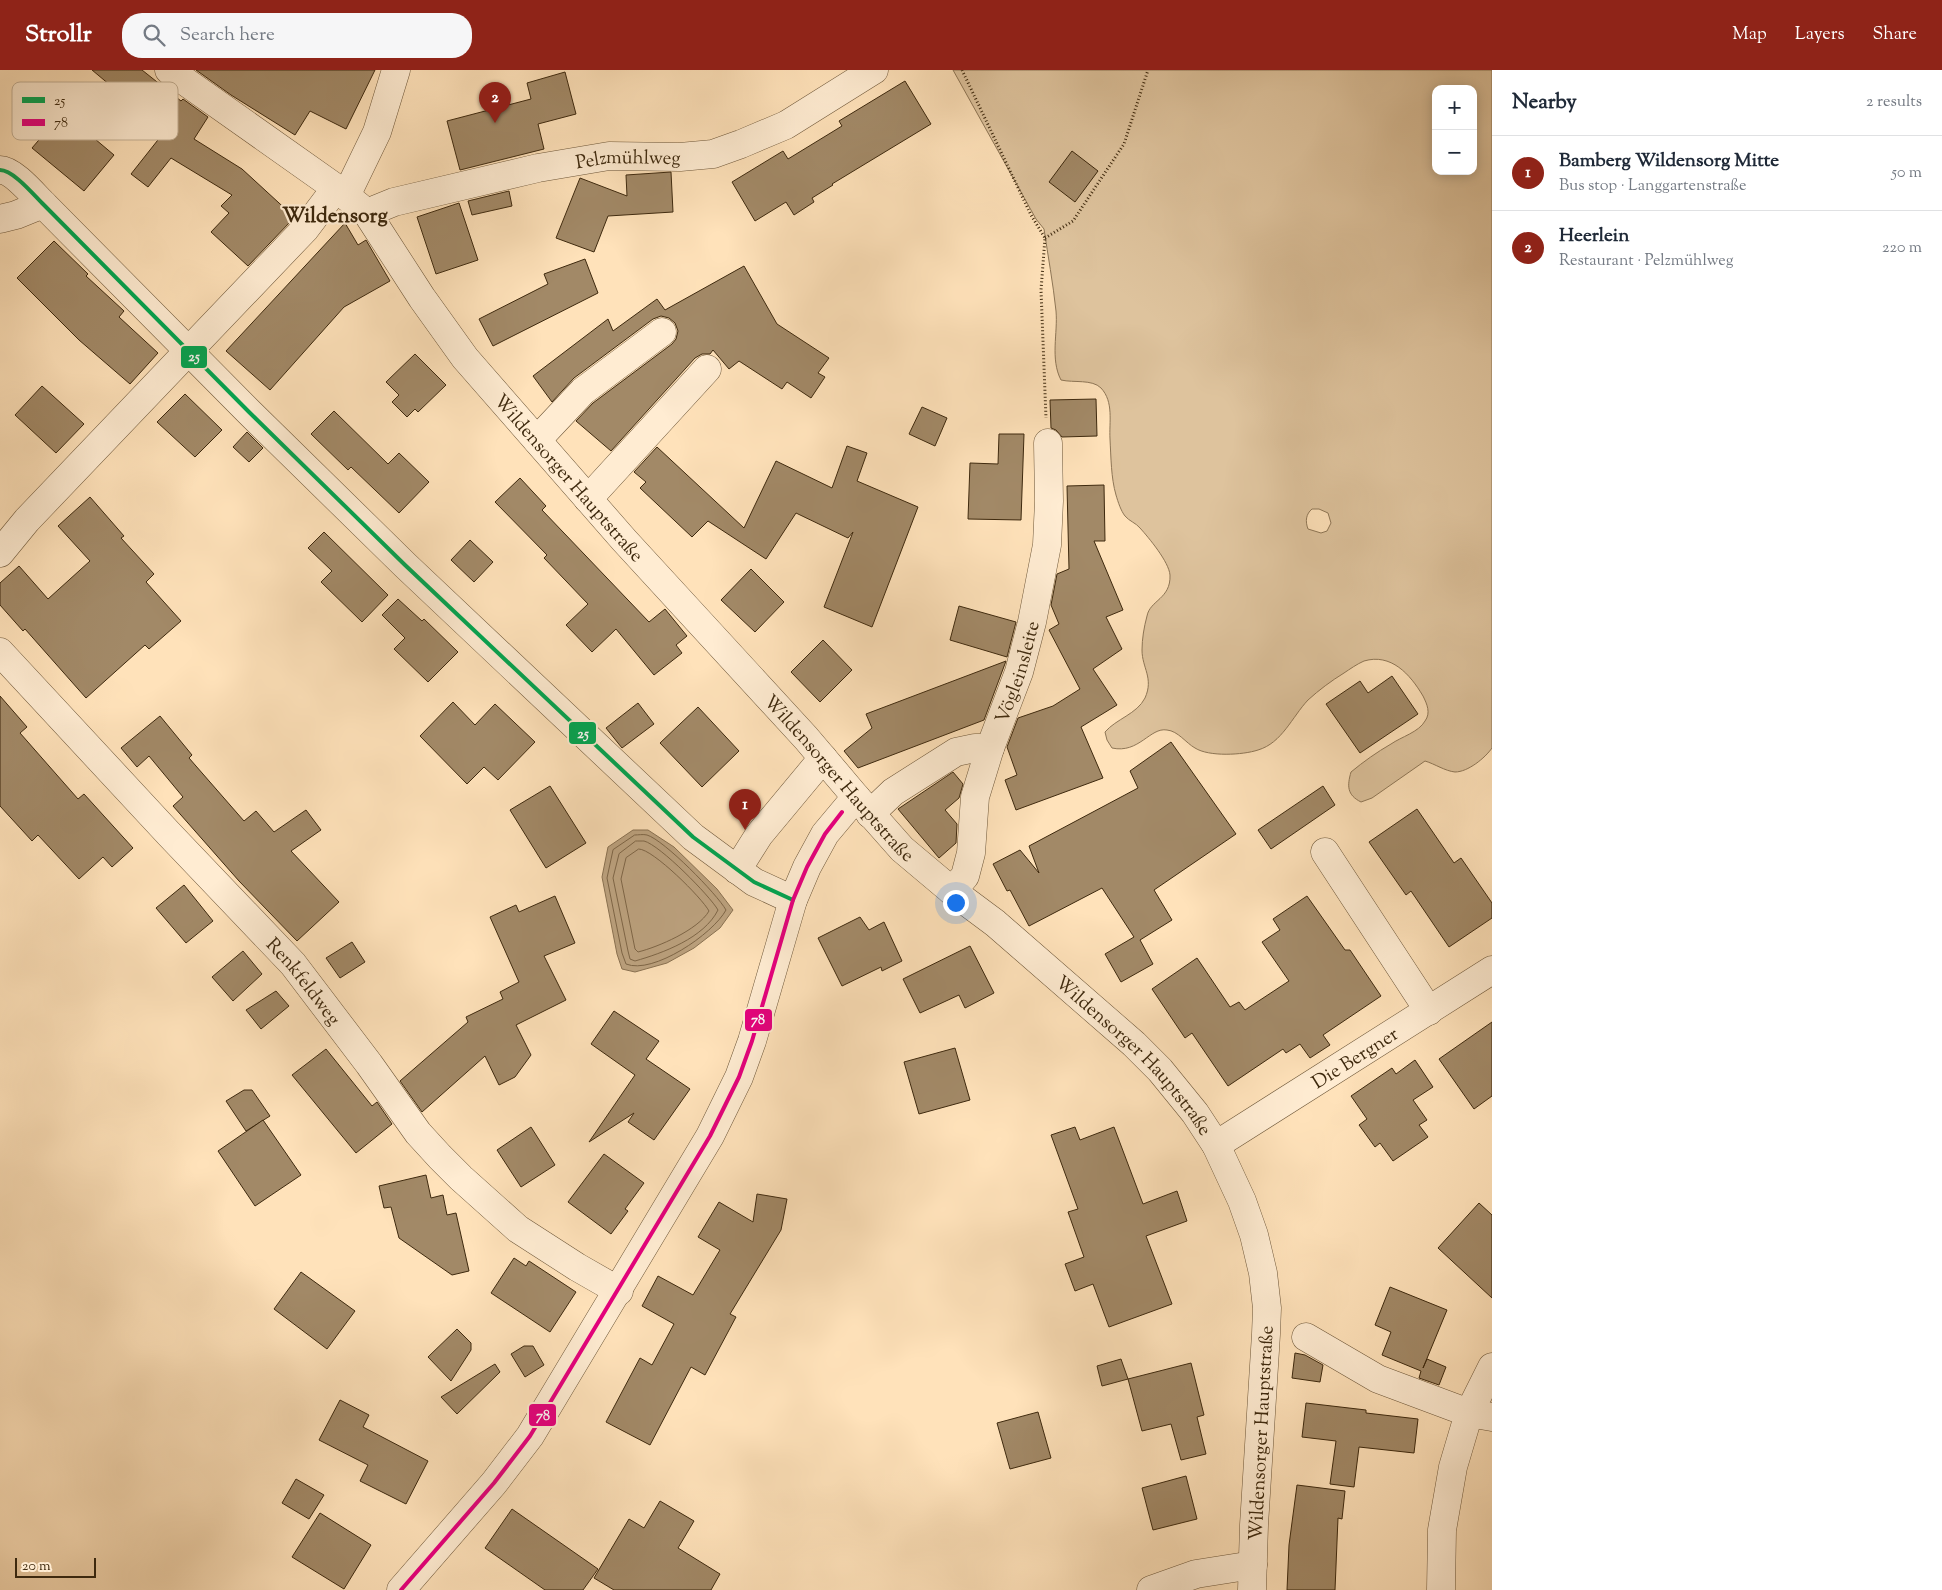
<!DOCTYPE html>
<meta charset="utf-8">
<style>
:root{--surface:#fff;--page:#f6f6f7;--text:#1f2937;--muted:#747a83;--line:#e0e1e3;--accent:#8f2418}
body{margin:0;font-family:"Sorts Mill Goudy",serif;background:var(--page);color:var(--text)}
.controls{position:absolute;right:15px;top:15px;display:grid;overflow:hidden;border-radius:10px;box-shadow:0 2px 12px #0003}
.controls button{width:45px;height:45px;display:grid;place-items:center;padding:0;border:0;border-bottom:1px solid var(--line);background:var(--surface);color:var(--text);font:25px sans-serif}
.scale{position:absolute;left:15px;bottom:12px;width:81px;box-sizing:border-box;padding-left:5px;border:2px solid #3e290e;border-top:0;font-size:14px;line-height:18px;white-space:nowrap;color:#3e290e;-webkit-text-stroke:4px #ffecd2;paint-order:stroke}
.you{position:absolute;left:955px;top:832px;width:18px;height:18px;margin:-12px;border:4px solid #fff;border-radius:50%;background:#1a73e8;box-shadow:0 0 0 8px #1a73e833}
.badge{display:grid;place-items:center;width:32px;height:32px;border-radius:50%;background:var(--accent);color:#fff;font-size:16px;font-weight:700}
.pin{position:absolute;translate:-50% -41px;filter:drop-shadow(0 1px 2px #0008)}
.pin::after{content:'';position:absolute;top:26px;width:18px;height:15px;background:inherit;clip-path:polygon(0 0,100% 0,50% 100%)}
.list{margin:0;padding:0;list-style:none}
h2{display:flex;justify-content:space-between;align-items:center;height:65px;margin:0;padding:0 20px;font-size:21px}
h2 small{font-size:16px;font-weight:400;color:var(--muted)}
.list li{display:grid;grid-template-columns:32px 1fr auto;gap:15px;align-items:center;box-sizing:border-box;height:75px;padding:0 20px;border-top:1px solid var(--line)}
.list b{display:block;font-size:19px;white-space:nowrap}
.list p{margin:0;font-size:16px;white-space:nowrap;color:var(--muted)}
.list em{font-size:16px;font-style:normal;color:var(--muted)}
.icon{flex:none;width:28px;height:28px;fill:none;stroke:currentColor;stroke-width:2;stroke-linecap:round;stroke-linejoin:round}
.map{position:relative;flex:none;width:1492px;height:1520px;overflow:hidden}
header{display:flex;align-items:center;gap:30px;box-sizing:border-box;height:70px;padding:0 25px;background:var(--accent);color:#fff}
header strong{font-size:24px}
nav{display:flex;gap:28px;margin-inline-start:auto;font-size:18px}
.search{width:350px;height:45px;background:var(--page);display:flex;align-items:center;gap:12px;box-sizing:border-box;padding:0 18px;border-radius:20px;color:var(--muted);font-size:19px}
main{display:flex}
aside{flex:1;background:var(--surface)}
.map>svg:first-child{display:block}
.green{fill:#dec39d;stroke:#8e7656;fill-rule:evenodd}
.water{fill:#bda380;stroke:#8a7252}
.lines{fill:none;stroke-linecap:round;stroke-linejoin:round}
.shore{stroke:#7e6647;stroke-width:1}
.building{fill:#a28967;stroke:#3e290e}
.minor-casing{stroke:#6e5739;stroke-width:29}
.path{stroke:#3e290e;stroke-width:3;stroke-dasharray:1 2.5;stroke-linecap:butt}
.minor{stroke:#ffecd2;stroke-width:28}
.bus-1-casing{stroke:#ffecd2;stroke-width:8}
.bus-2-casing{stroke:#ffecd2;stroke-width:8}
.bus-1{stroke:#00a651;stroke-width:4}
.bus-2{stroke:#e5007d;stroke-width:4}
.labels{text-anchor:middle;stroke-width:4.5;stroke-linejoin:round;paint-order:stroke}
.street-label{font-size:19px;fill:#3e290e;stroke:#ffecd2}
.quarter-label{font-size:21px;font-weight:bold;fill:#3e290e;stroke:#ffecd2}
.key{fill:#ffecd2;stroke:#c5b297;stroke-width:1}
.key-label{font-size:14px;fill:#3e290e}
.line-badge{stroke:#ffecd2;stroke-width:2}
.badge-label{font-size:14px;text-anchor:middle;font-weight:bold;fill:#fff}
</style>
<header>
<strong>Strollr</strong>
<div class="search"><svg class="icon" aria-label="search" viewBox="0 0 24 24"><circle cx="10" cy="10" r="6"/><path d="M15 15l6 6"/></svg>Search here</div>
<nav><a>Map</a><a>Layers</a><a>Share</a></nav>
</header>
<main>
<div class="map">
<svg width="1492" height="1520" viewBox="0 0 1492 1520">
<rect width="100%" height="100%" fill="#ffe2ba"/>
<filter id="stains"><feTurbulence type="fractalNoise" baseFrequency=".004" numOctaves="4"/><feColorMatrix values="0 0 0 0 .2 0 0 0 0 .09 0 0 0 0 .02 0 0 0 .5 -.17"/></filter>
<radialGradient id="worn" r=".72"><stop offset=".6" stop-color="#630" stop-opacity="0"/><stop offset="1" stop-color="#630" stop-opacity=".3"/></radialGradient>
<path class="green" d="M953,0H1492V678C1485,688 1468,702 1455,702C1445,701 1435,694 1425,691L1372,728L1361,732C1347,725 1347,716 1351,702C1363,692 1377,682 1391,674C1401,667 1419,662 1425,651C1431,643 1427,634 1423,626C1410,604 1391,583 1364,591C1357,594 1350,599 1344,603C1331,611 1319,620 1308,630C1292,647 1282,673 1258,680C1243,685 1209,687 1195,678C1186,673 1178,661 1167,660C1150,657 1139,684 1112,678L1107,670L1105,662C1116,649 1137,644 1145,628C1154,608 1142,598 1142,580C1142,569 1144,557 1147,546C1150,530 1171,529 1170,505C1169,492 1149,468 1140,458C1136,453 1129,451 1125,446C1121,441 1118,432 1116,425C1111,408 1111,387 1110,369C1109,352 1114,332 1101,318C1092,309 1074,313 1061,310C1050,289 1058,263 1056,241C1053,213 1048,186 1044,159L1036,149ZM1436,19H1473V101H1436ZM1312,439H1319L1328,443L1331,453L1327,461L1321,463L1308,459C1305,451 1306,444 1312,439Z"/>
<polygon class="water" points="633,760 648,760 674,777 717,819 733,840 720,858 694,878 667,893 635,902 622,899 617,884 602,807 608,777"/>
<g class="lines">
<g class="shore">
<path d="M635,765C638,765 643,764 647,765C664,770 717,824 726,840C713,864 653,905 626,894L622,883L607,808L613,780Z"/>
<path d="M636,771C638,771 642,771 644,771C660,775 710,826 718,840C704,868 663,883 635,891L630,889L628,881L613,808L619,784Z"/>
<path d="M639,779C653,779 702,828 709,841C698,860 658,877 638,882L635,879L621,809L626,788Z"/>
</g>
</g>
<g class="building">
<polygon points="92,0 142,0 181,31 183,29 208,47 194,69 242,99 291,144 291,151 248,196 211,162 229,143 221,136 232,125 171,88 148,117 131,104 165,61"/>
<polygon points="196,0 375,0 346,59 310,41 295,65 231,25"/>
<polygon points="565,2 576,44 538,54 544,79 460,100 447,51 531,29 527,13"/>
<polygon points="905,11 931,54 832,114 833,115 812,128 814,132 794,145 786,132 755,151 732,112 783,81 788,89 842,56 839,51"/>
<polygon points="63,42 114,85 84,121 32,78"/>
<polygon points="1072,81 1098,101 1075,132 1049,112"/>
<polygon points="671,102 673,142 608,146 594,182 556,168 580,108 627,126 626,105"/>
<polygon points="509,121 512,136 472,145 468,131"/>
<polygon points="459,133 478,190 436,204 417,147"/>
<polygon points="345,153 358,175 366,170 390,211 344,237 270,320 226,281"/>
<polygon points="54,171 88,204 86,206 124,241 119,247 158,283 130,314 79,270 17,208"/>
<polygon points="585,189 598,223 493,276 479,249 548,214 544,204"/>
<polygon points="744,196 777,254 829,288 818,303 825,307 811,328 787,312 782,319 739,291 729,299 713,280 710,284 702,284 695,288 611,381 576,351 593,333 672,274 676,269 678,261 675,253 669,248 661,246 653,249 574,308 552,332 533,306 608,249 613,261 657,229 665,240"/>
<polygon points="415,284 446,315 418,342 415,339 407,347 392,332 399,325 386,312"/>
<polygon points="42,316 84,354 56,383 15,345"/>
<polygon points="185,324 222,360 195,387 157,352"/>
<polygon points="1096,329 1097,366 1062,367 1056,360 1051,358 1050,330"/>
<polygon points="922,337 947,348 935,376 909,364"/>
<polygon points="334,341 388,394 399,383 429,412 399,443 351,397 348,400 311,364"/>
<polygon points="247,362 263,378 249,392 233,377"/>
<polygon points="999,364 1024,364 1021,450 968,449 970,393 998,394"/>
<polygon points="847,376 867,383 857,411 918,437 872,557 824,537 853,462 848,468 796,443 766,489 708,451 692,467 640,418 646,412 634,402 657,377 744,458 776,391 832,418"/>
<polygon points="520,408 546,436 542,440 649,552 665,539 687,566 676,575 682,583 654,605 616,559 592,582 566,555 588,534 544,488 547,485 495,432"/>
<polygon points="1104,415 1105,471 1094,471 1123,540 1106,547 1122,579 1093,599 1117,635 1081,657 1103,708 1016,740 1005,710 1017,705 1007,677 1018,648 1053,636 1080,619 1049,560 1059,554 1051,535 1057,504 1069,499 1067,416"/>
<polygon points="90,427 124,466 121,468 154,504 146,512 181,551 149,579 145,575 86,628 25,559 23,561 0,535 0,513 19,496 48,529 90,491 58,456"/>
<polygon points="324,462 388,525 362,552 321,512 332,501 308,478"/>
<polygon points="470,470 493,492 474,512 451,490"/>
<polygon points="751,499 784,532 755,562 721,530"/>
<polygon points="398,529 422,551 424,549 458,582 428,612 394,579 405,568 382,545"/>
<polygon points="959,536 1016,552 1007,587 950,570"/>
<polygon points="823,570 852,600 820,632 791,602"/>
<polygon points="1006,591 984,650 858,698 844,681 872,658 866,644"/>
<polygon points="1392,606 1418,644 1360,683 1326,634 1360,611 1368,623"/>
<polygon points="0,626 27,657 20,663 78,729 84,724 133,778 112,797 103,787 79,809 38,765 32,771 0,736"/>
<polygon points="453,632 475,655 495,634 535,672 498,710 484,697 467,714 420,666"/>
<polygon points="638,633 654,654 622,678 606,658"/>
<polygon points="698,637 739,681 702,717 660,673"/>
<polygon points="160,646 192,685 189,688 244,751 256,741 274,762 306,740 321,760 291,781 339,832 297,871 239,811 173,736 183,727 149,686 137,697 121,678"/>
<polygon points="1171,672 1236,764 1154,820 1172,850 1140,870 1153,894 1121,912 1105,884 1134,867 1102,818 1029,856 1010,820 1007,821 993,794 1020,780 1039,803 1029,776 1138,718 1130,701"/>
<polygon points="953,702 963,714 959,728 945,740 957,754 956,773 939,788 898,739"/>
<polygon points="550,716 586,773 546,798 510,740"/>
<polygon points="1323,716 1335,735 1271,779 1258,760"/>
<polygon points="1417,739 1454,793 1461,788 1492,833 1492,848 1449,877 1411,821 1406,825 1369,772"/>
<polygon points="184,815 213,851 186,873 156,838"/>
<polygon points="555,826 575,873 544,886 566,930 516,955 531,985 515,1007 499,1015 485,986 422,1042 400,1011 468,952 466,947 503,929 500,922 519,912 490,847 516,835 519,842"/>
<polygon points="1307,826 1345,880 1350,880 1381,926 1323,965 1330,975 1310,988 1300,974 1286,983 1283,979 1228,1016 1192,963 1185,968 1152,919 1197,888 1230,937 1239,932 1245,940 1289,911 1262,872 1280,860 1273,849"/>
<polygon points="860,847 869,860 884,852 902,891 882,901 881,897 842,916 818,868"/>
<polygon points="352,872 365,892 340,908 326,888"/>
<polygon points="970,876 994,923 965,938 959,925 920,943 903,909"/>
<polygon points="243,881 262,904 233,931 212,907"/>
<polygon points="276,921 289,936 261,959 246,940"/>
<polygon points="614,941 659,971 646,989 690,1019 654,1070 628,1052 634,1043 589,1072 635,1005 591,974"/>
<polygon points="1492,952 1492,1026 1474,1039 1439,989"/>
<polygon points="955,978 970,1030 919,1044 904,992"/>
<polygon points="326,979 372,1036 377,1032 392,1054 356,1083 292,1005"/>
<polygon points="1415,990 1433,1017 1413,1030 1427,1050 1419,1055 1428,1067 1393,1091 1380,1073 1375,1077 1359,1055 1367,1049 1351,1026 1392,998 1396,1004"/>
<polygon points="244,1020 252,1020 270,1046 246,1061 226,1031"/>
<polygon points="263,1050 301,1105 255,1136 218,1081"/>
<polygon points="531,1057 555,1095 521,1117 497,1080"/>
<polygon points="1075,1057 1080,1070 1114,1057 1143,1134 1177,1121 1187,1151 1146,1166 1172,1234 1109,1257 1093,1214 1075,1221 1065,1194 1084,1187 1068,1142 1078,1139 1051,1065"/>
<polygon points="604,1084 644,1113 625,1139 628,1141 611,1164 568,1132"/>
<polygon points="426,1105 431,1128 443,1125 447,1145 456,1143 469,1201 452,1205 399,1168 391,1137 384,1138 379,1116"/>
<polygon points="757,1124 787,1129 781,1160 730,1244 736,1247 705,1305 691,1297 650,1375 606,1352 640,1288 652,1295 674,1254 642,1236 658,1206 693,1225 720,1180 698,1167 719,1132 753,1152"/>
<polygon points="1479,1133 1492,1145 1492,1228 1438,1178"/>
<polygon points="514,1188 526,1196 529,1191 576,1222 550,1262 491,1223"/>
<polygon points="301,1202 355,1241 327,1279 274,1239"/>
<polygon points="1390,1217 1447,1240 1423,1298 1427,1289 1446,1297 1439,1315 1419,1308 1421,1301 1382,1285 1391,1262 1375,1255"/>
<polygon points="457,1259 471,1273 471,1280 451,1311 428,1287"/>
<polygon points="524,1276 533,1276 544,1295 525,1307 511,1284"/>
<polygon points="1295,1283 1305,1285 1323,1295 1320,1312 1292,1308"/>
<polygon points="1121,1289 1128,1309 1102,1316 1097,1296"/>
<polygon points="1191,1293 1204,1345 1197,1347 1206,1384 1181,1390 1171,1354 1142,1361 1128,1309"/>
<polygon points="495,1294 500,1302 457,1344 441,1327"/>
<polygon points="340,1330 369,1345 363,1357 428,1391 406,1434 360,1411 368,1395 319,1370"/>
<polygon points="1306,1333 1366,1340 1366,1343 1418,1349 1414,1383 1359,1377 1354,1417 1330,1414 1336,1371 1302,1367"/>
<polygon points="1038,1342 1051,1388 1010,1399 997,1353"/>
<polygon points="1186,1406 1197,1449 1153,1460 1142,1418"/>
<polygon points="296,1409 324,1425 309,1449 282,1433"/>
<polygon points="1297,1415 1345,1421 1342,1449 1338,1448 1335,1520 1287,1520 1289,1475"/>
<polygon points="660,1431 694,1451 678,1478 720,1504 711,1520 614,1520 594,1508 629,1449 644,1458"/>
<polygon points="512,1439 598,1499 583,1520 545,1520 485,1478"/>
<polygon points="320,1443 371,1475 344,1519 292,1487"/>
</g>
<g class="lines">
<g class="minor-casing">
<g id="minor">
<path id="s1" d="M169,0L336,118L367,143L422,228L465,288L624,470L806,668L856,727L902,779L952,821L995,853L1134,974L1160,1000L1195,1043L1216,1075L1242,1131L1254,1165L1263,1203L1267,1238L1266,1264L1254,1455L1252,1520"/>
<path d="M0,100C13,100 33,124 43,134L249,342L405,495L693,767L754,812L793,830"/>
<polyline points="346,126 377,62 396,0"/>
<path id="s2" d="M367,143L394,132L538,98L609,86L680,87L713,84L741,74L786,55L874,0"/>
<polyline points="0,149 16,145 43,134"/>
<polyline points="537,370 583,321 662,262"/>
<polyline points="588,429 707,299"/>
<polyline points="0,483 27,450 305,159 336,118"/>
<path id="s3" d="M0,582L169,764L293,894L369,994L418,1063L440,1087L461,1108L518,1159L577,1197L619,1221"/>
<polyline points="870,744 893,722 956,682 975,678 990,678"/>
<polyline points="1325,782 1429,941"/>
<polyline points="737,800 759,765 823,688"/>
<path id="s4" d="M952,821L965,806L971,783L975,727L990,678L1019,602L1032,552L1047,475L1049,431L1048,373"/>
<path id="s5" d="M1216,1075L1492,900"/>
<polyline points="1306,1267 1378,1309 1469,1343 1492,1347"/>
<polyline points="401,1520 494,1413 530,1366 710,1066 739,1007 752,971 793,830 807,797 825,764 856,727"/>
<polyline points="1151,1520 1196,1504 1253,1495"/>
<polyline points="1441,1520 1442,1460 1453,1397 1469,1343 1492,1297"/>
</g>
</g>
<g class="path">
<polyline points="962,0 1031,145 1045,168 1041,220 1046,348"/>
<polyline points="1045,168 1073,151 1124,74 1148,0"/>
</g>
<use href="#minor" class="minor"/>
<g class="bus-1-casing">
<path id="bus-1" d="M0,100C13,100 33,124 43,134L249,342L405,495L693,767L754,812L793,830"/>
</g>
<g class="bus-2-casing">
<polyline id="bus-2" points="401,1520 494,1413 530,1366 710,1066 739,1007 752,971 793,830 807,797 825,764 842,742"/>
</g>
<use href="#bus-1" class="bus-1"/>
<use href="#bus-2" class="bus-2"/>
</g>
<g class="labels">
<g class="street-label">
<text dy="7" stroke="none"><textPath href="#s2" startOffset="268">Pelzmühlweg</textPath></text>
<text dy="7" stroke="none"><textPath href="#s1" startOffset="578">Wildensorger Hauptstraße</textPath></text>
<text dy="7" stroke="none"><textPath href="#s4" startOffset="232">Vögleinsleite</textPath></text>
<text dy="7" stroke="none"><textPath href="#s1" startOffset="982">Wildensorger Hauptstraße</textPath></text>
<text dy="7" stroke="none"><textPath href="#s3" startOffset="448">Renkfeldweg</textPath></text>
<text dy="7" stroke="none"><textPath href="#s1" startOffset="1388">Wildensorger Hauptstraße</textPath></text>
<text dy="7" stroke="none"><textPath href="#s5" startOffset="164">Die Bergner</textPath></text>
<text transform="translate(1260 1363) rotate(-87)" y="7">Wildensorger Hauptstraße</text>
</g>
<g class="quarter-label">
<text x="335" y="152">Wildensorg</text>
</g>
</g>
<rect x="12" y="12" width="166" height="58" rx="8" class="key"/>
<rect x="22" y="27" width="23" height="6" fill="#00a651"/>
<rect x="22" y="49" width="23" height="7" fill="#e5007d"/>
<g class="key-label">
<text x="54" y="35">25</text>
<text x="54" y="57">78</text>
</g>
<g class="line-badge">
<rect x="180" y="275" width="28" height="24" rx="5" fill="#00a651"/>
<rect x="568" y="651" width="29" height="24" rx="5" fill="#00a651"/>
<rect x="744" y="938" width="29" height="24" rx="5" fill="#e5007d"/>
<rect x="528" y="1333" width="29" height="24" rx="5" fill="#e5007d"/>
</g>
<g class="badge-label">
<text x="194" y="291">25</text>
<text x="583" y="668">25</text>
<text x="758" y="954">78</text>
<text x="543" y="1350">78</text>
</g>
<rect width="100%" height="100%" filter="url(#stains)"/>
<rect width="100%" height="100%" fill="url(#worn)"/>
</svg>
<div class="controls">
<button>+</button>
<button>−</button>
</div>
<div class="scale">20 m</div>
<div class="you"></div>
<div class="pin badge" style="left:745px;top:760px">1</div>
<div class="pin badge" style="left:495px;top:53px">2</div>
</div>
<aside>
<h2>Nearby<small>2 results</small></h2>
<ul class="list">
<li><span class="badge">1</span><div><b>Bamberg Wildensorg Mitte</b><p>Bus stop · Langgartenstraße</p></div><em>50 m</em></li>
<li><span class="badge">2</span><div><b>Heerlein</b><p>Restaurant · Pelzmühlweg</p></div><em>220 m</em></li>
</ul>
</aside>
</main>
